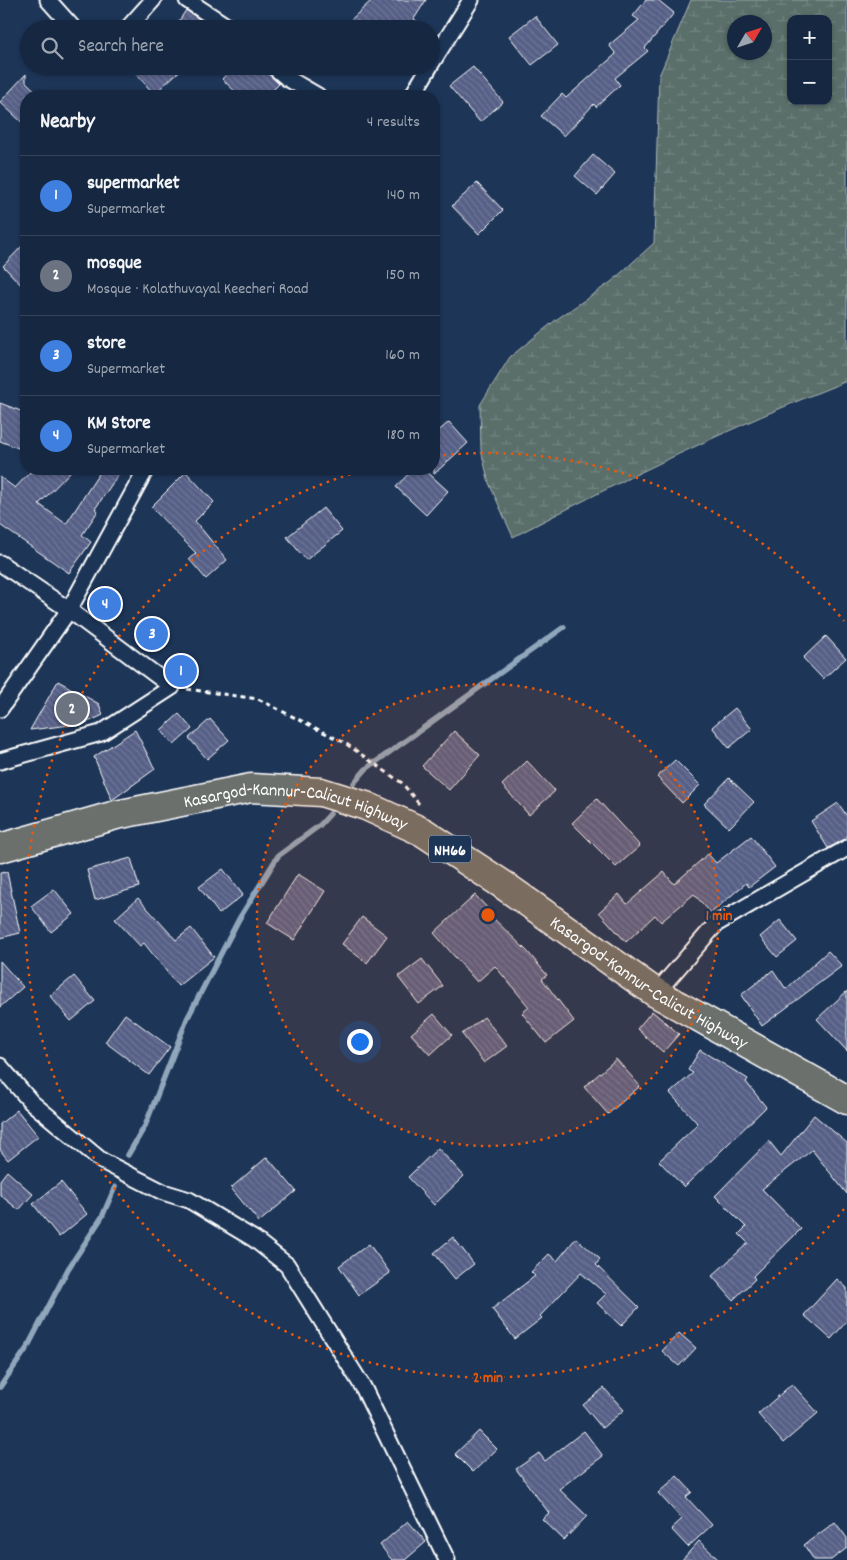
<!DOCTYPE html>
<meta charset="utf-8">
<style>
:root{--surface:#162841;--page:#23344c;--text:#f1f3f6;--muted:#9ea6b1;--line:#35445a;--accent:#ffd166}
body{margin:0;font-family:Dekko,sans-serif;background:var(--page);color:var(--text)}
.controls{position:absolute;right:15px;top:15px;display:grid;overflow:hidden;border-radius:10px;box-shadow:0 1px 4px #0004}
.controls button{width:45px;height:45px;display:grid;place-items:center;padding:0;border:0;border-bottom:1px solid var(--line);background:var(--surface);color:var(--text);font:25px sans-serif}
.compass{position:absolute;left:727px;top:15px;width:45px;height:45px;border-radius:50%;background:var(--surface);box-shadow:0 1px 4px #0004;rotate:51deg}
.you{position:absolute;left:359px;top:1041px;width:18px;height:18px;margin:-12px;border:4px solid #fff;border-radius:50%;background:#1a73e8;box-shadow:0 0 0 8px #1a73e833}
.badge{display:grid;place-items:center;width:32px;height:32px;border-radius:50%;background:var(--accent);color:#fff;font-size:16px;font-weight:700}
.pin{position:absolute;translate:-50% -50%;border:2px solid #fff;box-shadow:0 1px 5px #0006}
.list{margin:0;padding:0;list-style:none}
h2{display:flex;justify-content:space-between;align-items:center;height:65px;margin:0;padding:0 20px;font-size:21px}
h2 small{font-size:16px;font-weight:400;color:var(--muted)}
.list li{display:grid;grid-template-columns:32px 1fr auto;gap:15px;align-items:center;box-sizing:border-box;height:80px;padding:0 20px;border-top:1px solid var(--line)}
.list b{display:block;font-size:19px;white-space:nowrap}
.list p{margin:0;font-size:16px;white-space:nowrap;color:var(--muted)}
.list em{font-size:16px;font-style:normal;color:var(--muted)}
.icon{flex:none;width:28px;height:28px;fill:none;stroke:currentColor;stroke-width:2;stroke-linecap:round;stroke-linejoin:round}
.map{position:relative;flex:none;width:847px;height:1560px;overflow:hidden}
.search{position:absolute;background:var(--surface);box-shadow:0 1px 4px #0004;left:20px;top:20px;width:420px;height:55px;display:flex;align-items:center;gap:12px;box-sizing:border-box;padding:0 18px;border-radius:28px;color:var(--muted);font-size:19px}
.panel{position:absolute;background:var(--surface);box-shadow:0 1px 4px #0004;left:20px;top:90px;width:420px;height:385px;border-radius:20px}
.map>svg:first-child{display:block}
.wetland{fill:url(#wetland-marsh);stroke:#acb6b4;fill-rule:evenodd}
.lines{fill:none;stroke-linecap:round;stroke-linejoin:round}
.stream{stroke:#90a6bb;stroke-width:5.5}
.building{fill:url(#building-back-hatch);stroke:#fff}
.street-casing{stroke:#fff;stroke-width:19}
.highway-casing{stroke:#fff;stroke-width:31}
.path{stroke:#fff;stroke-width:3;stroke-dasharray:5 4;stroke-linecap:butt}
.street{stroke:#1d3557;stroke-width:15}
.highway{stroke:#6c706d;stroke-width:28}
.ring{fill:none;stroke:#e8590c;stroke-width:2.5;stroke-dasharray:2.5 5}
.labels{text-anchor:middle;stroke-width:4.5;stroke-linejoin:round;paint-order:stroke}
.shield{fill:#1d3557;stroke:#bbc2cd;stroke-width:1}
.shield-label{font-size:16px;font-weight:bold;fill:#fff}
.street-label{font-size:18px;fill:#fff;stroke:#1d3557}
.centre{fill:#e8590c;stroke:#1d3557;stroke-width:2.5}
.ring-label{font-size:15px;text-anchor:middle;font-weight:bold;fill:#e8590c;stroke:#1d3557;stroke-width:4.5;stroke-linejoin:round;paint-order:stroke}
</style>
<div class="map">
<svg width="847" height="1560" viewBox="0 0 847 1560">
<defs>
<pattern id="wetland-marsh" width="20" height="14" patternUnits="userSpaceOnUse" patternTransform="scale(1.25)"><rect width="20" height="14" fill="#5a6e6a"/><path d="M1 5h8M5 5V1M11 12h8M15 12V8" fill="none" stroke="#738480"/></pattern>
<pattern id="building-back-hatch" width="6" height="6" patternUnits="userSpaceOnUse" patternTransform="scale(1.25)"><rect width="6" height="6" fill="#565f86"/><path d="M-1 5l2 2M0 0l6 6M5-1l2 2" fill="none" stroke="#6f7798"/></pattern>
</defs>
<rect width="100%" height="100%" fill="#1d3557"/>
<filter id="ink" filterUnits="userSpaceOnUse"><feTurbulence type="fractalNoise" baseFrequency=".02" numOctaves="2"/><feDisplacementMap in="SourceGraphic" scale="10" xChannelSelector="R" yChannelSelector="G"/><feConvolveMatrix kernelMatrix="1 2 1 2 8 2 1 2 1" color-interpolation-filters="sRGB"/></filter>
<g filter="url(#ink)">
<path class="wetland" d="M691,0H847V381C732,426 622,480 513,537L489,483L481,450L480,405L510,357L557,319L611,282L654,243L659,76ZM791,19H828V101H791ZM734,22H764V52H734Z"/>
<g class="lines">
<g class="stream">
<polyline points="354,783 366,769 564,627"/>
<polyline points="128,1155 145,1126 187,1019 239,919 278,856 320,825 330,814"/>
<polyline points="0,1387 27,1348 68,1269 102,1217 115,1187"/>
</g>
</g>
<g class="building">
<polygon points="372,0 426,0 414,19 427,29 341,29"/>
<polygon points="646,0 658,0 674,13 645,48 648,51 615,78 620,85 596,107 594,104 564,136 541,116 562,94 566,98 616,54 609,45 639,20 633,16"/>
<polygon points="186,10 214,29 174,29"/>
<polygon points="535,16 558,45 532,65 509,36"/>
<polygon points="129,66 185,66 154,94"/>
<polygon points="234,66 260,66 279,84 267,96 240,96 222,79"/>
<polygon points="473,67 503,102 480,122 449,86"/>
<polygon points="26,74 26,82 41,96 26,96 26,126 0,102"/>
<polygon points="593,155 615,174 597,195 575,176"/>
<polygon points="477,183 503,210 479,234 452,206"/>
<polygon points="26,242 26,290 3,266"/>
<polygon points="0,403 26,413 26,451 0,441"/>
<polygon points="449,422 468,443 434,474 434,435"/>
<polygon points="33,469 73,469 39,504 66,524 102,469 122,469 95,509 98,511 82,535 91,542 69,573 0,525 0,477 15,488"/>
<polygon points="413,469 424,469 448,491 426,515 396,487"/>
<polygon points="186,472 214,502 195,521 227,560 206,579 189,559 196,553 151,507"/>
<polygon points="323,508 342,531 306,560 287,537"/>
<polygon points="826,636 846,658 823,679 803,658"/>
<polygon points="58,681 99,704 103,715 86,723 30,730"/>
<polygon points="735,708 752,729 729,748 712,727"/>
<polygon points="179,714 192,729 174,745 161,730"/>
<polygon points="210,719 229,740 207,759 189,738"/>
<polygon points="135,730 155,769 112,800 94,757"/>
<polygon points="454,731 480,755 449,790 422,766"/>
<polygon points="675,760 700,785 682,803 657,777"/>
<polygon points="527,761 555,791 529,815 502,785"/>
<polygon points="729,778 754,802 729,828 704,804"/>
<polygon points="597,799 640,846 616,867 572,823"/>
<polygon points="838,803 847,816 847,839 828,848 811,821"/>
<polygon points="751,836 775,867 749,887 746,883 711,913 694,894 661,922 655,915 626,942 599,912 619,894 627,904 664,872 674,884 708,854 716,863"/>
<polygon points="131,858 139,887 95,900 87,870"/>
<polygon points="223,869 243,895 219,914 199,887"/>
<polygon points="7,872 20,933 0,938 0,873"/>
<polygon points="298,874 325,891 294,940 267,923"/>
<polygon points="54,889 74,914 51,932 31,906"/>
<polygon points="475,895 493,914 491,916 527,951 547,975 542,979 574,1021 546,1043 522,1013 529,1007 495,966 477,982 434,933"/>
<polygon points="138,898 176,940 191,928 214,957 178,986 144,943 140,946 115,919"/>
<polygon points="362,917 387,936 367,963 342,944"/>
<polygon points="780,920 797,941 777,957 760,937"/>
<polygon points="828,951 842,966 762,1026 741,995 773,970 786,989"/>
<polygon points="422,959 443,986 419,1004 398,977"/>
<polygon points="0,961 23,987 0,1007"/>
<polygon points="74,976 95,1001 71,1021 50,996"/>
<polygon points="847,991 847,1051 817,1019"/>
<polygon points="652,1011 679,1034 663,1052 637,1029"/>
<polygon points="125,1014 170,1047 149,1075 105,1042"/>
<polygon points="434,1014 452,1035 430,1055 411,1034"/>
<polygon points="484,1017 507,1046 484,1063 462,1034"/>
<polygon points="700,1050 748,1079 746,1082 766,1107 684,1187 659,1161 698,1124 670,1093 693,1073 688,1070"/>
<polygon points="616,1059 640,1086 608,1114 584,1087"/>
<polygon points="17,1110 38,1136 8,1160 0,1150 0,1124"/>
<polygon points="814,1115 847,1143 847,1194 812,1150 762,1189 801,1229 753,1276 755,1279 733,1300 712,1276 748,1243 739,1234 746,1227 715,1196 769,1141 781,1156"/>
<polygon points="438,1148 464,1176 434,1205 408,1177"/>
<polygon points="267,1157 296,1191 259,1222 231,1188"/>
<polygon points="7,1171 33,1194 19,1210 0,1195 0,1180"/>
<polygon points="61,1182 87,1214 59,1237 33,1204"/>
<polygon points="453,1237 474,1264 455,1279 434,1253"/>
<polygon points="576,1238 600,1259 596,1265 639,1307 621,1326 597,1303 606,1294 581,1273 540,1316 542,1318 515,1339 492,1309 535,1276 531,1272 549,1254 557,1261"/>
<polygon points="369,1244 390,1273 359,1295 339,1266"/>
<polygon points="837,1279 847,1288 847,1321 831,1339 804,1315"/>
<polygon points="679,1333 696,1348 679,1366 662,1351"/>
<polygon points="792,1384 818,1413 783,1443 758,1414"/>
<polygon points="604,1388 624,1410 602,1428 583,1405"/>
<polygon points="479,1431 497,1449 473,1472 455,1454"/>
<polygon points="584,1431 603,1456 559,1489 587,1516 564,1540 542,1519 549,1513 516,1469 539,1453 545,1461"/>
<polygon points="677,1476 692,1492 686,1497 712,1525 688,1547 671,1529 682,1519 658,1493"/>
<polygon points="408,1521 426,1542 405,1560 392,1560 380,1545"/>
<polygon points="835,1522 847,1538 847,1548 831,1560 814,1560 804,1545"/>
<polygon points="699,1541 719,1560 682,1560"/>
</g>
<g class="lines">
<g class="street-casing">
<g id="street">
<polyline points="48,0 74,29"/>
<polyline points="187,0 231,29"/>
<polyline points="127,29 153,0"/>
<polyline points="431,64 471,0"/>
<polyline points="273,66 287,78 318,96"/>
<polyline points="412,96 430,66"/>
<polyline points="0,563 69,610 172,687 101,733 0,761"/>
<polyline points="0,709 69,610 146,469"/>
<polyline points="656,993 716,924 847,848"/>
<polyline points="0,1066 31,1102 102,1161 163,1192 189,1200 254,1239 287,1265 363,1387 447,1560"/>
</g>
</g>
<g class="highway-casing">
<g id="highway">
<path id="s1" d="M0,848L116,815L251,788L321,792L366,806L423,832L502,884L656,993L847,1100"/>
</g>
</g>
<polyline class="path" points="187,689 258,699 345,743 402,783 419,804"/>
<use href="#street" class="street"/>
<use href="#highway" class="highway"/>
</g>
</g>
<circle cx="488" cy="915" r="231" fill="#e8590c" fill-opacity=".12"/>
<g class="ring">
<circle cx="488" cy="915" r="231"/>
<path d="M844 1209A462 462 0 1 1 365 470M436 456A462 462 0 0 1 844 621"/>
</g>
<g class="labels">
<rect class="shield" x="429" y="835.5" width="42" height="27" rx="4"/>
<g class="shield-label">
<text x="450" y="855">NH66</text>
</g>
<g class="street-label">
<text dy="6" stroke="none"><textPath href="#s1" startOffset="305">Kasargod-Kannur-Calicut Highway</textPath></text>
<text dy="6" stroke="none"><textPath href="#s1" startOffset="710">Kasargod-Kannur-Calicut Highway</textPath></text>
</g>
</g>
<circle cx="488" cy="915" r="8" class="centre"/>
<g class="ring-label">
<text x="719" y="920">1 min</text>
<text x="488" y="1382">2 min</text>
</g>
</svg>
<div class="controls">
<button>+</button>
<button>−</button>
</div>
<svg class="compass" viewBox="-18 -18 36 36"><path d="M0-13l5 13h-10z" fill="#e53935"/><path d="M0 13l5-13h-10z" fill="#9ea6b1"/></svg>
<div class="you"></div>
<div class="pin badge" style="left:181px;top:671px;background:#3f7fe0">1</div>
<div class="pin badge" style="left:72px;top:709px;background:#6b7280">2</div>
<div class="pin badge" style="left:152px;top:634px;background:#3f7fe0">3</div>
<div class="pin badge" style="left:105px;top:604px;background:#3f7fe0">4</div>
<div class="search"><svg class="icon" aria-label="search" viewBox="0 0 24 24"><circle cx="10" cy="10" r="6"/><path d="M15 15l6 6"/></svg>Search here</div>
<section class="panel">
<h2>Nearby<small>4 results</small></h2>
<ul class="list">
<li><span class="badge" style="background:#3f7fe0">1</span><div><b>supermarket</b><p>Supermarket</p></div><em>140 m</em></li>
<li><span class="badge" style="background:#6b7280">2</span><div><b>mosque</b><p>Mosque · Kolathuvayal Keecheri Road</p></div><em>150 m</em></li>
<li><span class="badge" style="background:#3f7fe0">3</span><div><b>store</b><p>Supermarket</p></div><em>160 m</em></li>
<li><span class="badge" style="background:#3f7fe0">4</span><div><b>KM Store</b><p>Supermarket</p></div><em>180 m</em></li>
</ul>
</section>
</div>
